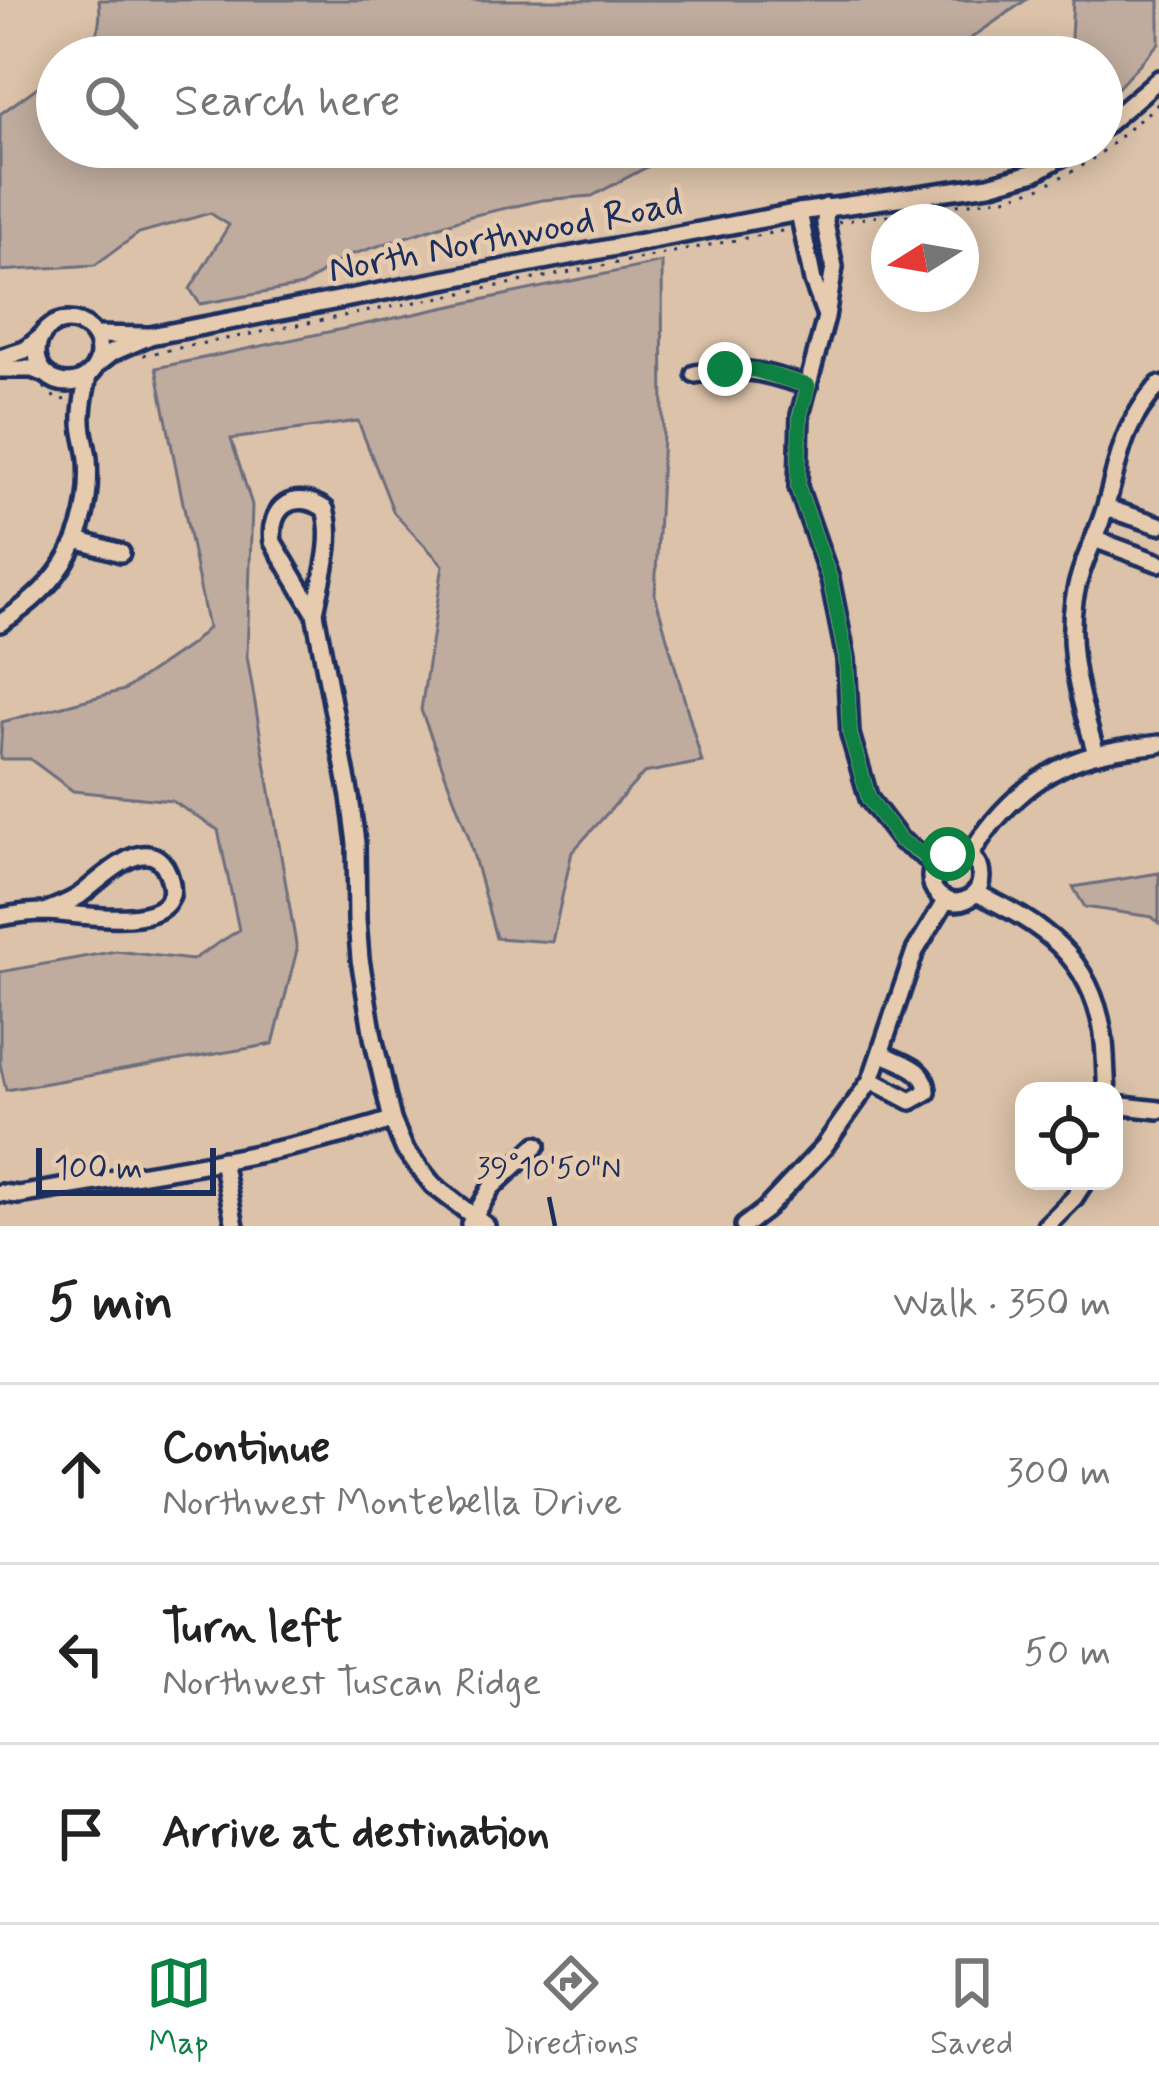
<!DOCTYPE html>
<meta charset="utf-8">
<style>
:root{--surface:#fff;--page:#f6f6f6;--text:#222;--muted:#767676;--line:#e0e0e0;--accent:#0b8043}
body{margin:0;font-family:Mynerve,sans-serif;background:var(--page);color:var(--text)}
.controls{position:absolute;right:36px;bottom:36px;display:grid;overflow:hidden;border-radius:24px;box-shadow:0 6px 30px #0003}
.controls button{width:108px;height:108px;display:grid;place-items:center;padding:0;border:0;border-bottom:3px solid var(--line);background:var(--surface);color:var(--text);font:60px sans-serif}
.compass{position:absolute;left:871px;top:204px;width:108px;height:108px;border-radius:50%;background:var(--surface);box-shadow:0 6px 30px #0003;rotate:259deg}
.scale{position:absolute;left:36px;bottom:30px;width:180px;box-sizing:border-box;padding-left:12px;border:6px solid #1b2f5e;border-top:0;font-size:33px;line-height:42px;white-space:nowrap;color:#1b2f5e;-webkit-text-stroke:9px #e7cbae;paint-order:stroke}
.stop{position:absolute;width:36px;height:36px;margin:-27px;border:9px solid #0b8043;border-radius:50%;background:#fff}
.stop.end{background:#0b8043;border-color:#fff;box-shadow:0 3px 12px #0008}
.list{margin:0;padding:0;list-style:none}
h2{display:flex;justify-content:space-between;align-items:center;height:156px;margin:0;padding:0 48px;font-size:51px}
h2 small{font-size:39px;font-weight:400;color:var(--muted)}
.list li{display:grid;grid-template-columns:78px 1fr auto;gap:36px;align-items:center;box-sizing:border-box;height:180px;padding:0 48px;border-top:3px solid var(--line)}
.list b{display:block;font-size:45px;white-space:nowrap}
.list p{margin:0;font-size:39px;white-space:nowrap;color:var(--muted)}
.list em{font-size:39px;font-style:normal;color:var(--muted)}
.icon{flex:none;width:66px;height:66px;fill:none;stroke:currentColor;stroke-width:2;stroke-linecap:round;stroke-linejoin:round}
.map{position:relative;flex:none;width:1159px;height:1226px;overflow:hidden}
.search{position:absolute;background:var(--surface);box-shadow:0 6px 30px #0003;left:36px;right:36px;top:36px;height:132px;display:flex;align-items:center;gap:30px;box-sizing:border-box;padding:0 42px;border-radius:66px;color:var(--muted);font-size:45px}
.sheet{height:696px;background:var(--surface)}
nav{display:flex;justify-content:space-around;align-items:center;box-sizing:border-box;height:168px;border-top:3px solid var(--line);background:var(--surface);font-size:33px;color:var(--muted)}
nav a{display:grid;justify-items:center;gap:6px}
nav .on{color:var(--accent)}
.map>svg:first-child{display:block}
.green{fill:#bfac9e;stroke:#6d6e7e;stroke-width:3}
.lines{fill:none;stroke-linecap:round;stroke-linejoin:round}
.minor-casing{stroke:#1b2f5e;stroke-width:24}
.path{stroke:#1b2f5e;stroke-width:3;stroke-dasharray:3 9;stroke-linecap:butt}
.minor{stroke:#e7cbae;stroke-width:15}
.route{stroke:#0b8043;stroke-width:15}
.ticks{fill:none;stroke:#1b2f5e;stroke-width:4.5}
.labels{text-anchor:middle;stroke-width:9;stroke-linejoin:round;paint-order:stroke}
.street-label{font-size:39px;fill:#1b2f5e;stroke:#e7cbae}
.ticks-label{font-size:30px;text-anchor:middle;fill:#1b2f5e;stroke:#e7cbae;stroke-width:9;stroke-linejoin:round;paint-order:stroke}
</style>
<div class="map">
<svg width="1159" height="1226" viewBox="0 0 1159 1226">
<rect width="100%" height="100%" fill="#dbc2a9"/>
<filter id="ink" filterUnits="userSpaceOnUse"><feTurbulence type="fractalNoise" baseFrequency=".00833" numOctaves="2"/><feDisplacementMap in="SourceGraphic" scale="24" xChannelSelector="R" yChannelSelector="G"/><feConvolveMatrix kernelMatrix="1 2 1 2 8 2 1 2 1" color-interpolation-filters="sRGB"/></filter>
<g filter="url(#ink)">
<g class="green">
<path d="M99,0H1026L944,57H79C97,43 102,22 99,0Z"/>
<polygon points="1073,0 1159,0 1159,43 1102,105 1102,57 1070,57"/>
<polygon points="57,73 57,147 705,147 666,157 592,196 542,200 471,216 347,256 302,286 200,304 190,289 229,225 210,213 139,233 95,265 0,271 0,114"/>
<polygon points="662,262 663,435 655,595 702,762 644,773 572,852 552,942 496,938 468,835 421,710 443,565 394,513 358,421 231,439 252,505 247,656 297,950 273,1044 6,1090 0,1064 0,972 116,951 192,960 239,930 218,830 172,801 73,791 30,759 0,759 2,722 124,690 190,645 208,628 156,368"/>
<polygon points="1159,873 1159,923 1152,917 1085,907 1073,887"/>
</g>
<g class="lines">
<g class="minor-casing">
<g id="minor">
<polyline points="1102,128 1159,79"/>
<polyline points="826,207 825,223 834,267 826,317 800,415 798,487 830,579 846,659 850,734 869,799 900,840 935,864"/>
<polyline points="799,212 813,281 825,313"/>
<circle cx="68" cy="352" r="31"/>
<polyline points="95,335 147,336"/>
<polyline points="0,358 25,350 41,337"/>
<polyline points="97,364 111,353 150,336 799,212 989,185 1035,172 1079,147"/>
<polyline points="0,369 32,369 48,375"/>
<path d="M695,374C745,366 760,371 808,386"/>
<polyline points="1106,508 1159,525"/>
<polyline points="1094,539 1159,563"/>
<polyline points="77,540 121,553"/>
<path d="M315,613C321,580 335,541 325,509C295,489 268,506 273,542L315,613L350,797L356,843L357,920L360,959L373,1037L392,1120L405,1150L433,1185L486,1226"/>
<path d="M0,623C62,585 93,533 88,459C87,447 82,434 82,422C81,408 85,390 88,376"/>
<path d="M1096,754C1079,693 1060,634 1081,572C1089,548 1101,526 1107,502C1120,454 1123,424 1159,385"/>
<circle cx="956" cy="877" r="25"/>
<path d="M970,856C999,806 1044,766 1102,753C1121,748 1140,747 1159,744"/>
<path d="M976,893C1042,924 1091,956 1103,1034C1106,1053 1105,1072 1107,1091"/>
<path d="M0,917C15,914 32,912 47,912C74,913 161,931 171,895C173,887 169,874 165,867C144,832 99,882 79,896C68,903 56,907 45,912"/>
<path d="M871,1080L911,1101L927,1092C927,1068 900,1063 881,1053"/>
<polyline points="1114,1105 1159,1110"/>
<polyline points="222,1160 235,1226"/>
<path d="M0,1193L19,1195C144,1173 271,1158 392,1120"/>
<polyline points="470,1224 491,1188 537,1145"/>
<polyline points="744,1226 765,1210 824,1147 871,1080 915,951 946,900"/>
<polyline points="1046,1226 1074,1198 1085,1181"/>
</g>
</g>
<g class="path">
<polyline points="838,222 1005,198 1039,188 1079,168 1101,153 1159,103"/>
<polyline points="143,355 787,230"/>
<polyline points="44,387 58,401 71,398"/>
</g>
<use href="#minor" class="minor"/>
</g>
</g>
<g class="lines" filter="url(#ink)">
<polyline class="route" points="725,369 755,370 808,386 800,416 798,487 830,579 846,658 850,734 869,799 900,840 935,863 948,854"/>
</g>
<path class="ticks" d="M549,1197L555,1226"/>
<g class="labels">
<g class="street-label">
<text transform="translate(505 234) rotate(-11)" y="14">North Northwood Road</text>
</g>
</g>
<g class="ticks-label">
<text x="549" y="1177">39°10'50"N</text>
</g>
</svg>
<div class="controls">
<button><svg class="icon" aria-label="locate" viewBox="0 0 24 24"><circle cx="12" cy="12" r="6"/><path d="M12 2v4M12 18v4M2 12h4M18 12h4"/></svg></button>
</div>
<svg class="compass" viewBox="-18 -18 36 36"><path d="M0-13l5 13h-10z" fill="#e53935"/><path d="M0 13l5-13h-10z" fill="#767676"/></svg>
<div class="scale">100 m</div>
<div class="stop" style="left:948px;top:854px"></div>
<div class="stop end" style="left:725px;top:369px"></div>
<div class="search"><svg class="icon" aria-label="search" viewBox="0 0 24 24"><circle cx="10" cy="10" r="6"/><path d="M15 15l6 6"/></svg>Search here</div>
</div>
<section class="sheet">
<h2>5 min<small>Walk · 350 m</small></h2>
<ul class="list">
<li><svg class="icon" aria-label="ahead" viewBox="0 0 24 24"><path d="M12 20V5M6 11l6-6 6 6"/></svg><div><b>Continue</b><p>Northwest Montebella Drive</p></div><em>300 m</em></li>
<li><svg class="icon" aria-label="left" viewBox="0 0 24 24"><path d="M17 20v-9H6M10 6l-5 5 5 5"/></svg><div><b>Turn left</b><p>Northwest Tuscan Ridge</p></div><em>50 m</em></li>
<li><svg class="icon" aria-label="arrive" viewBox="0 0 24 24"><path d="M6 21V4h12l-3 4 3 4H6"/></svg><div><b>Arrive at destination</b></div></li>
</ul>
</section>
<nav>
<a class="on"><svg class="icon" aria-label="map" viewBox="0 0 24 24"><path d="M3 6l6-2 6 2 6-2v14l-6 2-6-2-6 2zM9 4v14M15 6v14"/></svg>Map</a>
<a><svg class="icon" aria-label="directions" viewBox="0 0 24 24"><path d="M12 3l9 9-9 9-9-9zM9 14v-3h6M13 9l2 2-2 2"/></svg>Directions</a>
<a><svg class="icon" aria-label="saved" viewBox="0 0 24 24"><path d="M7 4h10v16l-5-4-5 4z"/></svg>Saved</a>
</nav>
